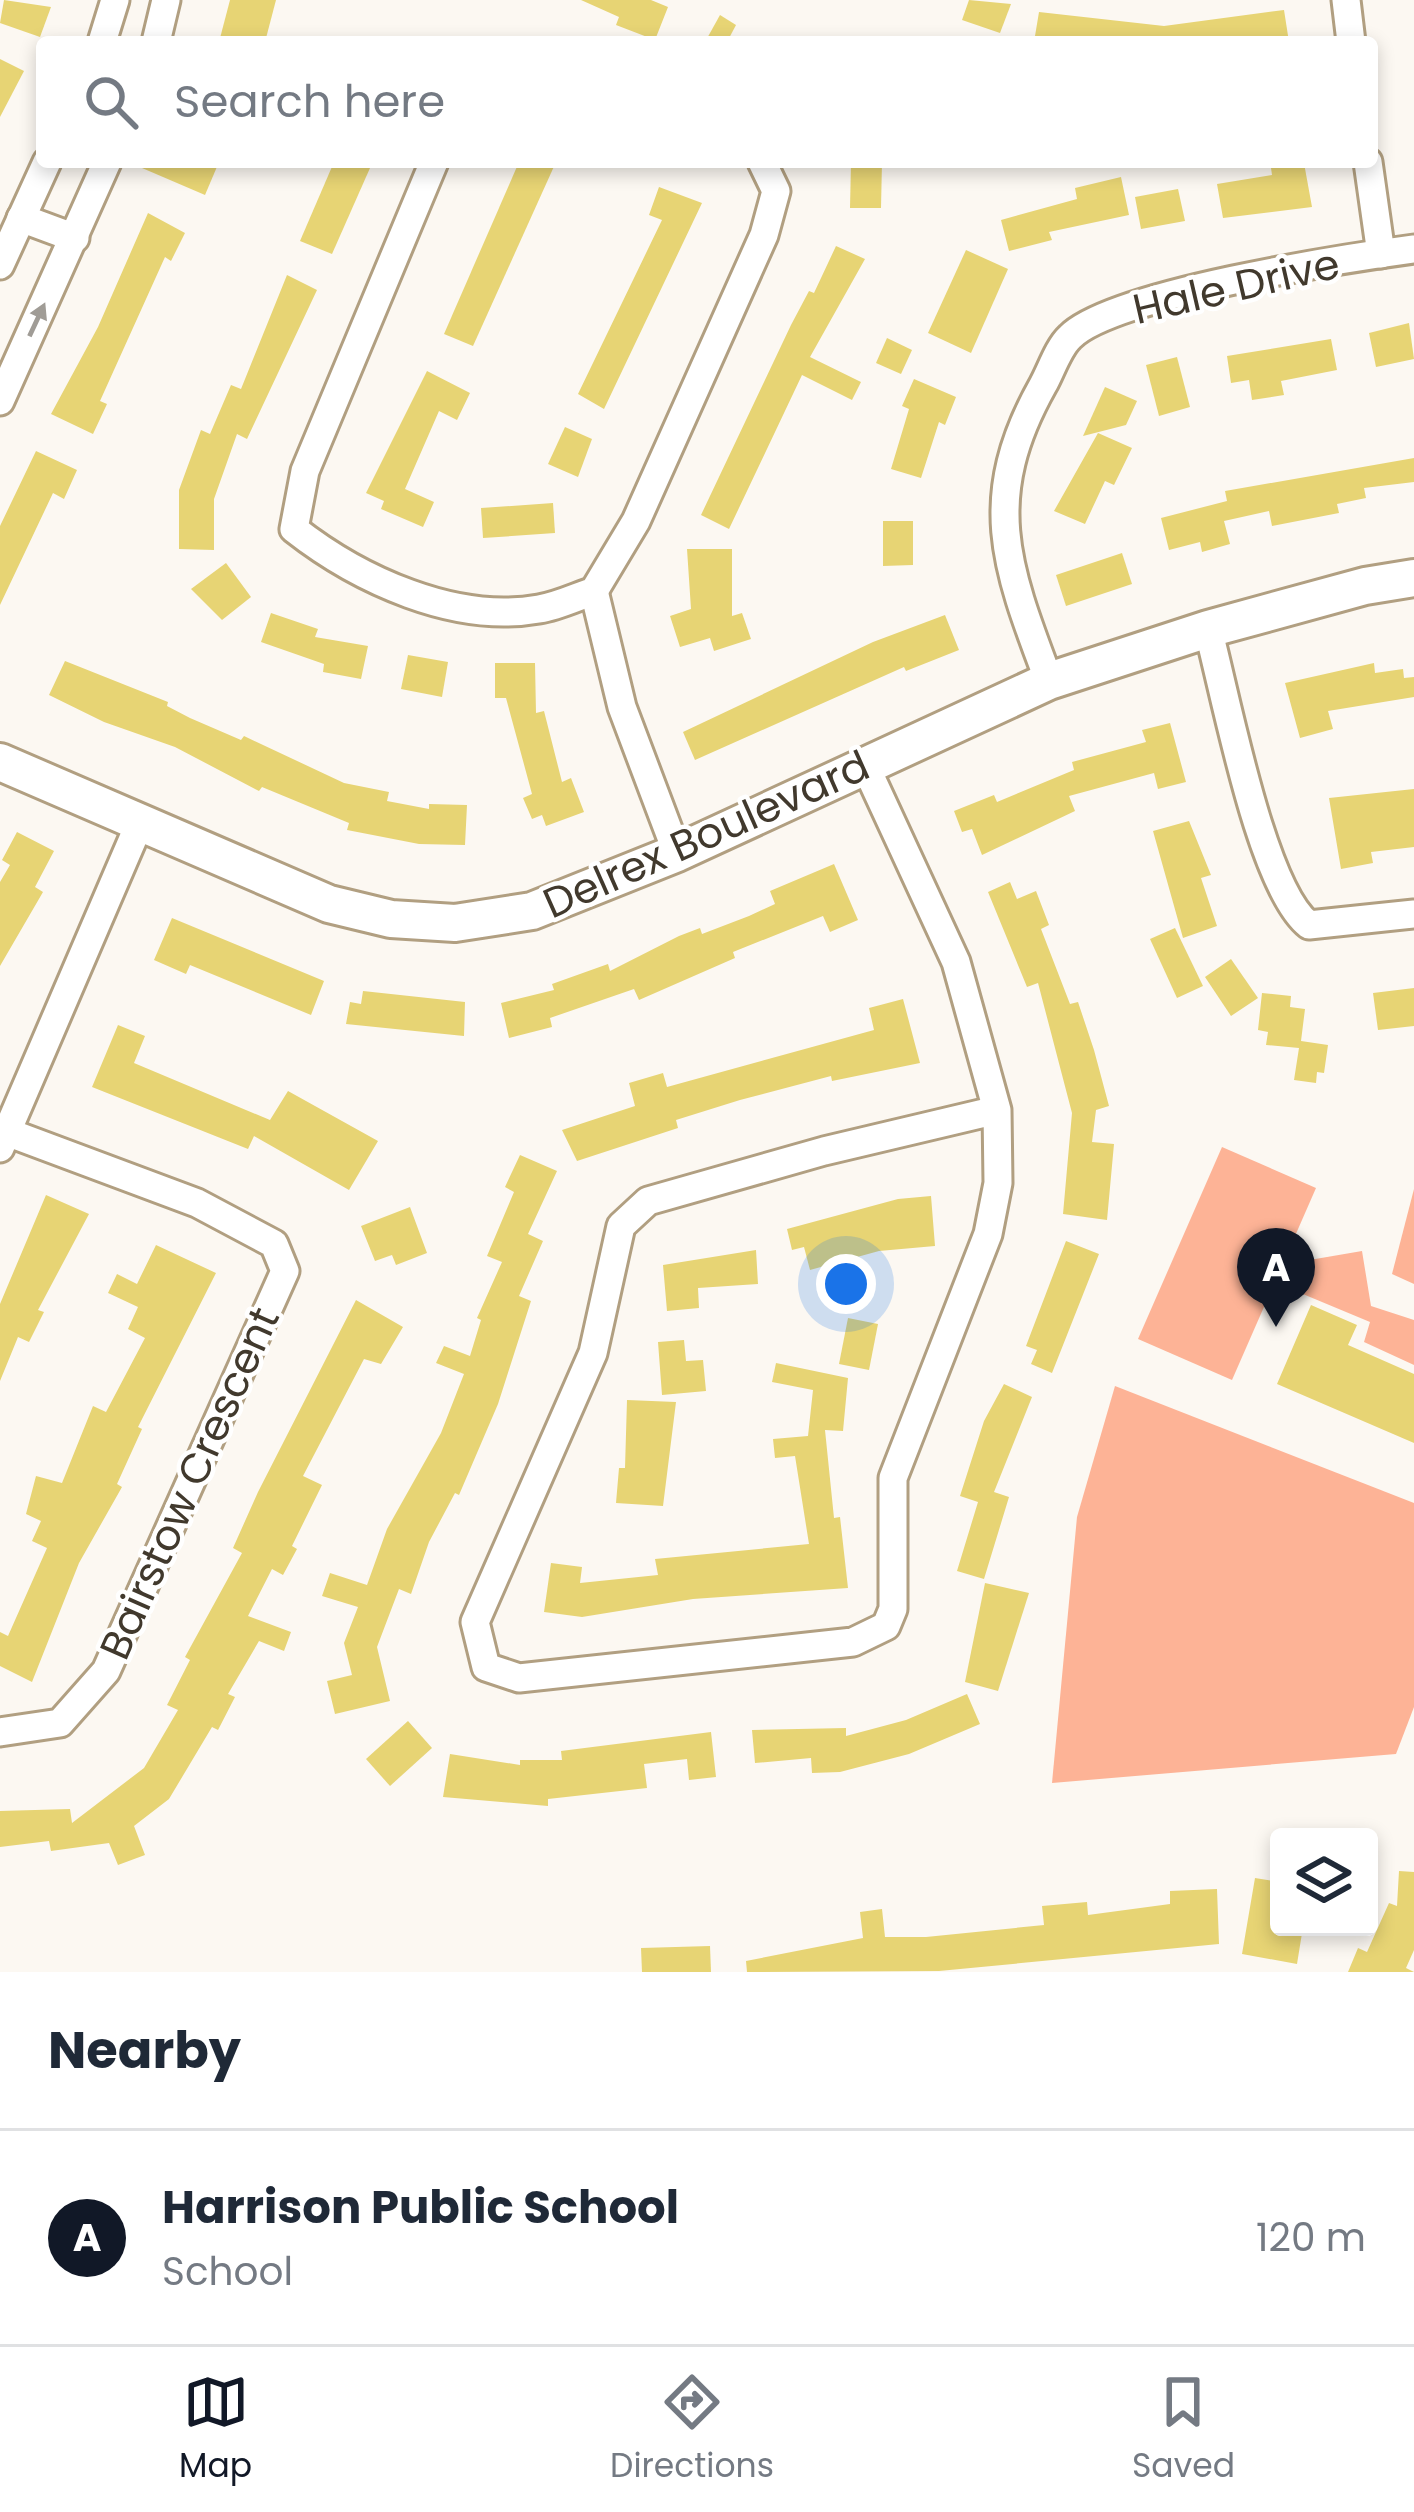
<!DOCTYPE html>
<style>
:root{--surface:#fff;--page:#f2f2f3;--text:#1f2937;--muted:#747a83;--line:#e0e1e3;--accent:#111827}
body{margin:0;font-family:Poppins,sans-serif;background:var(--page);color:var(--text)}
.controls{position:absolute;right:36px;bottom:36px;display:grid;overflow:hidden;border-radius:12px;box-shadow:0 6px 18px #0003}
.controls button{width:108px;height:108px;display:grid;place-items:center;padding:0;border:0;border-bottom:3px solid var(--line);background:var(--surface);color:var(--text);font:60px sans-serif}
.you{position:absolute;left:846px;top:1284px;width:42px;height:42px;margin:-30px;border:9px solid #fff;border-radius:50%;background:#1a73e8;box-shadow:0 0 0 18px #1a73e833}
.badge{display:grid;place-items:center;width:78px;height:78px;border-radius:50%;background:var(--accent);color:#fff;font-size:39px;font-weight:700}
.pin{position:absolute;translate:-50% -99px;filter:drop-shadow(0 3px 6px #0008)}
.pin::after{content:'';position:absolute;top:63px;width:42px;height:36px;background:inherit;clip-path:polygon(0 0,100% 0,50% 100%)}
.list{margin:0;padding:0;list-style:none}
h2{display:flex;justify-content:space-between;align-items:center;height:156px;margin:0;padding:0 48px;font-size:51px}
h2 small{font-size:39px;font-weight:400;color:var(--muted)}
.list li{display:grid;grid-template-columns:78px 1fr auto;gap:36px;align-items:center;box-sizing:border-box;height:216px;padding:0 48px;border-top:3px solid var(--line)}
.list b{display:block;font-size:45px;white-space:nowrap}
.list p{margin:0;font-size:39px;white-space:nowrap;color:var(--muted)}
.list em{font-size:39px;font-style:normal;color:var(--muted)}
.icon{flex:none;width:66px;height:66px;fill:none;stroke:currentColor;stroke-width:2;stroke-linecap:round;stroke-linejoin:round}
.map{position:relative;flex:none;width:1414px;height:1972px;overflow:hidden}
.search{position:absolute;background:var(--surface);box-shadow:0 6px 18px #0003;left:36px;right:36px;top:36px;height:132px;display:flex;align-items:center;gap:30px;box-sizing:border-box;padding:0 42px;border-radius:12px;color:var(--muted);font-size:45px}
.sheet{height:372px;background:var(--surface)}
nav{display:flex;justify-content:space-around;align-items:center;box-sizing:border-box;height:168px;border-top:3px solid var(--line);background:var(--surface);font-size:33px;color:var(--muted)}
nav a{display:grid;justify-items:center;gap:6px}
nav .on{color:var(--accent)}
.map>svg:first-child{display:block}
.green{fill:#fdb396}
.building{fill:#e7d474}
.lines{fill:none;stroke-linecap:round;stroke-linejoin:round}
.minor-casing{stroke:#b19f81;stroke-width:33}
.tertiary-casing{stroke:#b19f81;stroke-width:42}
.minor{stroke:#fff;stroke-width:27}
.tertiary{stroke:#fff;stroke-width:36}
.oneway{fill:#a09c96}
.labels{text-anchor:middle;stroke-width:9;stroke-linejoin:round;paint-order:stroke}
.street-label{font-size:42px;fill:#41392d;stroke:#fff}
</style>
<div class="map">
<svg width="1414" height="1972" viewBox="0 0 1414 1972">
<rect width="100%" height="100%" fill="#fcf8f2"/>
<g class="green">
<polygon points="1222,1147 1316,1188 1232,1380 1138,1339"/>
<polygon points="1414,1189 1414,1284 1392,1274"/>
<polygon points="1362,1251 1371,1306 1414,1320 1414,1365 1364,1342 1370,1322 1298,1292 1292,1263"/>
<polygon points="1115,1386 1414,1503 1414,1707 1396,1754 1052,1783 1077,1517"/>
</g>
<g class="building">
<polygon points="4,0 51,7 40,37 0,23"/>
<polygon points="230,0 276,0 265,42 219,42"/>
<polygon points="581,0 651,0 668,7 655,40 616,25 619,17"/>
<polygon points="969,0 1011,4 1000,33 962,20"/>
<polygon points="1284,10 1289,42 1034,42 1039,12 1164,26"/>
<polygon points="720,15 736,25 727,42 705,42"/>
<polygon points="0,59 24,71 0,117"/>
<polygon points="128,162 219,162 205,195"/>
<polygon points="334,162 370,168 332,254 300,241"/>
<polygon points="519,162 556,162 473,346 444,334"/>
<polygon points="851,162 882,162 881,208 850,208"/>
<polygon points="1304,163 1312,207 1223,218 1217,184 1272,175 1271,168"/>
<polygon points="1121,177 1129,215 1049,232 1052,240 1009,251 1001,220 1077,199 1075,188"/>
<polygon points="659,187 702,203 604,409 578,394 662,220 649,215"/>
<polygon points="1178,189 1185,221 1141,229 1135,197"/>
<polygon points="148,213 185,233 171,261 165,257 100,401 107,404 93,434 51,414 98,327"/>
<polygon points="836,246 865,259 810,357 861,382 852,400 802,375 729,529 701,515 791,325 809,291 814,293"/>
<polygon points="966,250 1008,269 971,353 928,333"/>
<polygon points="287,275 317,290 247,439 237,434 214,499 214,550 179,549 179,490 201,430 210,434 231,385 241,389"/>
<polygon points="1409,323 1414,359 1376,367 1369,333"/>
<polygon points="887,338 912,350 901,374 876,363"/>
<polygon points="1331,339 1337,370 1281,381 1284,395 1252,400 1249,380 1231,383 1227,356"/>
<polygon points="1177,357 1190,407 1159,416 1146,365"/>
<polygon points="427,371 470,393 457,420 439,411 405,489 434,502 423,527 381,509 384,501 366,493"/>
<polygon points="914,379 956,397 945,425 939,422 921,478 891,469 909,409 902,406"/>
<polygon points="1105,387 1137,401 1126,425 1083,436"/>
<polygon points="565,427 592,439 578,477 548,464"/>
<polygon points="1098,433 1132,448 1114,485 1105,481 1085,524 1054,511"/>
<polygon points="36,451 77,470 64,499 53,493 0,605 0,526"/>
<polygon points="1414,458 1414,482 1364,488 1366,498 1337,504 1339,513 1272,526 1269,511 1224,521 1230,544 1202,552 1200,542 1169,550 1161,518 1227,501 1225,491"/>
<polygon points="553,503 555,533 483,538 481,508"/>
<polygon points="883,521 913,521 913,565 883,566"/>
<polygon points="687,549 732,549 732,616 742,613 751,639 714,651 710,638 680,647 670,616 691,609"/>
<polygon points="1122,553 1132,584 1066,606 1056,575"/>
<polygon points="226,563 251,597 222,620 191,589"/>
<polygon points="271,613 318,629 315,637 368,646 361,679 323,672 324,664 261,642"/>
<polygon points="945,615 959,650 906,671 904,667 695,760 683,732 873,642"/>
<polygon points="408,655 448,662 442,697 401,689"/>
<polygon points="65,661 168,702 167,706 190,718 241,740 244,736 344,783 389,792 387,801 429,809 429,804 467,805 465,845 419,844 347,830 349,823 262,787 259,791 175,747 104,722 49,695"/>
<polygon points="495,663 535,663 536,713 544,711 562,782 571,778 584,812 546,826 542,815 532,819 523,798 532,794 506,698 495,698"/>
<polygon points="1374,663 1375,673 1403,669 1404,678 1414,677 1414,697 1328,711 1333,729 1300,738 1285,683"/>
<polygon points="1170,723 1186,782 1158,789 1154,773 1069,796 1075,811 982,855 972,829 962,832 954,811 994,795 997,802 1074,770 1072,762 1146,742 1142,730"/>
<polygon points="1414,789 1414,847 1371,852 1373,863 1341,869 1329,798"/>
<polygon points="1189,821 1211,875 1201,878 1217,926 1183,938 1153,831"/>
<polygon points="17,832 54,851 35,887 43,892 0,966 0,882 10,865 2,860"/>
<polygon points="834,864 858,920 830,932 823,916 733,952 735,958 639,1000 634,989 550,1018 552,1027 509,1038 501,1003 554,990 552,984 608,964 610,971 679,936 700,928 702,934 749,916 775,904 770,891"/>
<polygon points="1010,882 1017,899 1036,891 1049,925 1041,929 1070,1004 1078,1002 1094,1050 1109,1106 1096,1110 1092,1142 1114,1144 1107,1220 1063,1214 1072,1113 1038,983 1027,987 988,892"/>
<polygon points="172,918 324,981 311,1015 190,965 186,974 154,960"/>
<polygon points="1175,928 1203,986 1177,998 1150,939"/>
<polygon points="1231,959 1258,998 1231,1016 1205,977"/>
<polygon points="1414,988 1414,1026 1378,1030 1373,993"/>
<polygon points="363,991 465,1002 464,1036 346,1024 350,1002 361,1004"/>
<polygon points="1262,993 1291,996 1290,1007 1305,1009 1301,1041 1328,1045 1324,1073 1317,1072 1316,1083 1294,1080 1299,1048 1266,1045 1268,1032 1258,1030"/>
<polygon points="903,999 920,1063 832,1081 831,1076 740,1100 676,1120 678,1128 577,1161 562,1130 635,1106 629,1083 663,1073 667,1087 874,1030 869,1008"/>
<polygon points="118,1025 145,1036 134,1063 270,1120 288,1091 378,1141 349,1190 254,1136 248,1149 92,1087"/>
<polygon points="520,1155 557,1171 528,1234 543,1241 519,1296 531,1301 498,1404 459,1495 455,1493 429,1542 411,1594 399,1589 377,1647 390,1701 335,1714 327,1681 352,1675 344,1643 358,1607 322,1596 330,1573 367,1585 387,1529 441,1433 464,1374 436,1363 444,1346 470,1356 481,1320 477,1318 502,1262 487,1256 514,1192 505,1187"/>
<polygon points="46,1195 89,1214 38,1310 44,1312 29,1342 18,1337 0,1381 0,1304"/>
<polygon points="931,1196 935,1246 879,1251 810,1270 804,1247 792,1250 787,1229 898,1199"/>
<polygon points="410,1207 427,1253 396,1265 392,1255 375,1261 361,1226"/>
<polygon points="1066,1241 1099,1254 1052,1373 1031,1364 1037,1350 1026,1346"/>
<polygon points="156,1245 216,1273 138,1427 142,1429 117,1484 122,1487 79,1563 32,1682 0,1666 0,1632 8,1636 47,1548 32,1541 41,1521 26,1514 36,1476 62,1483 93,1406 106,1412 145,1338 128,1329 138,1307 108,1293 117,1274 137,1284"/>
<polygon points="756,1250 758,1284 698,1288 699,1308 667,1311 663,1265"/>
<polygon points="356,1300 403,1327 381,1364 364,1359 303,1476 322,1485 292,1546 297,1549 283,1575 272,1569 248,1616 291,1632 284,1651 259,1641 228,1694 235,1697 218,1730 212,1727 169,1799 134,1826 145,1855 118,1865 109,1843 51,1851 49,1841 0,1847 0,1811 70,1809 72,1823 144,1768 178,1710 167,1705 190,1660 185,1657 242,1553 233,1548 258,1492"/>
<polygon points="1311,1305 1357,1325 1348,1345 1414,1374 1414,1443 1277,1384"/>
<polygon points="848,1318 878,1324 869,1370 839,1364"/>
<polygon points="684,1340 686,1361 703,1360 706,1391 662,1395 658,1342"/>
<polygon points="776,1363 848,1378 843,1431 825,1430 834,1518 840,1517 848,1588 693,1599 582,1617 544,1612 551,1563 582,1567 580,1583 658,1575 655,1559 809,1544 795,1456 775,1458 773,1439 808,1436 813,1390 772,1382"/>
<polygon points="1004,1384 1032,1397 994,1492 1009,1497 984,1579 957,1571 978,1502 960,1496 984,1421"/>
<polygon points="627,1400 676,1402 663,1506 616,1503 619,1468 625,1468"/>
<polygon points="985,1583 1029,1593 998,1691 965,1682"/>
<polygon points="967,1694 980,1724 909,1754 840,1772 812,1773 811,1758 755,1763 752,1730 846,1728 846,1736 906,1720"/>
<polygon points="408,1721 432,1748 390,1786 366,1759"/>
<polygon points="711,1732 716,1777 689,1780 687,1759 644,1764 647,1788 548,1799 548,1806 443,1797 450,1754 520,1765 520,1760 562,1760 561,1751"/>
<polygon points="1399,1871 1414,1872 1414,1950 1406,1968 1414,1972 1348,1972 1358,1948 1367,1952 1389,1903 1397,1906"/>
<polygon points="1255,1878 1279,1882 1279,1927 1303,1927 1297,1964 1242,1954"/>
<polygon points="1217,1889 1219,1944 939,1971 747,1972 746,1961 863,1938 860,1912 882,1909 885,1937 926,1937 1044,1925 1042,1906 1087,1902 1088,1915 1170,1904 1170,1891"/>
<polygon points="710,1946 711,1972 642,1972 641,1948"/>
</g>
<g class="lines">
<g class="minor-casing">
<g id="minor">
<polyline points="1346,0 1351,42"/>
<polyline points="102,42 115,0"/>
<polyline points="156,42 166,0"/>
<path d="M434,162L305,471L294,529C359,580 455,624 539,609C558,606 576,597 594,591L636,521L764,235L776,191L762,162"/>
<polyline points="1368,162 1381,254"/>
<polyline points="21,218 75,238"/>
<polyline points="0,265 47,162"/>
<polyline points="0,401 107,162"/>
<polyline points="594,591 622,707 677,853"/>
<path d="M1208,629C1226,696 1261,888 1309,925L1414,914"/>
<path d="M1049,681C1006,567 979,499 1043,385C1051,371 1058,348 1070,337C1112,294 1347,258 1414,249"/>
<polyline points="865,765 956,962 997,1110 998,1183 988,1234 893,1478 893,1609 886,1626 853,1642 519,1678 486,1667 475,1622 593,1353 621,1226 648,1201 824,1151 997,1110"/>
<polyline points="0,1148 138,827"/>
<polyline points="0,1732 60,1723 106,1671 285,1271 274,1244 197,1203 7,1132"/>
</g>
</g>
<g class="tertiary-casing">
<polyline id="tertiary" points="0,762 329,904 391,919 455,923 532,911 677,853 1049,681 1208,629 1365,586 1414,578"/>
</g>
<use href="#minor" class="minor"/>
<use href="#tertiary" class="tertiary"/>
</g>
<defs><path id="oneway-solid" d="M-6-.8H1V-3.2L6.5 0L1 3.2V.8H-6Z" transform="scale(3)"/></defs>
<use class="oneway" href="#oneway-solid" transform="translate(37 320) rotate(-65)"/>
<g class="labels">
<g class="street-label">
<text transform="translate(1236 286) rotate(-13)" y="15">Hale Drive</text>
<text transform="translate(706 834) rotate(-24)" y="15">Delrex Boulevard</text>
<text transform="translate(189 1483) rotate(-66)" y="15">Bairstow Crescent</text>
</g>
</g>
</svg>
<div class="controls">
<button><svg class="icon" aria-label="layers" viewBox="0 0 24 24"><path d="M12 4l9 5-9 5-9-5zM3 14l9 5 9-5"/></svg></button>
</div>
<div class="you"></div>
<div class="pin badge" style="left:1276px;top:1327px">A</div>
<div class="search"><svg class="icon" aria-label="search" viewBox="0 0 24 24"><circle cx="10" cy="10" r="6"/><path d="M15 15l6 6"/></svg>Search here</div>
</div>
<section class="sheet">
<h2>Nearby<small></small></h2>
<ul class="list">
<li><span class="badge">A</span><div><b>Harrison Public School</b><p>School</p></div><em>120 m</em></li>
</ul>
</section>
<nav>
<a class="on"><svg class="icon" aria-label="map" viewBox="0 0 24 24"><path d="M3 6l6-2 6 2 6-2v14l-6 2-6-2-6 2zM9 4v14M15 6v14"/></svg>Map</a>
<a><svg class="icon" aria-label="directions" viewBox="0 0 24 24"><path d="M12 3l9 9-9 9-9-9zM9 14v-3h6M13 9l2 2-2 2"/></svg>Directions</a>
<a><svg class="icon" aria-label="saved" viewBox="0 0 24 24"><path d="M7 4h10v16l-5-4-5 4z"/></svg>Saved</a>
</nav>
